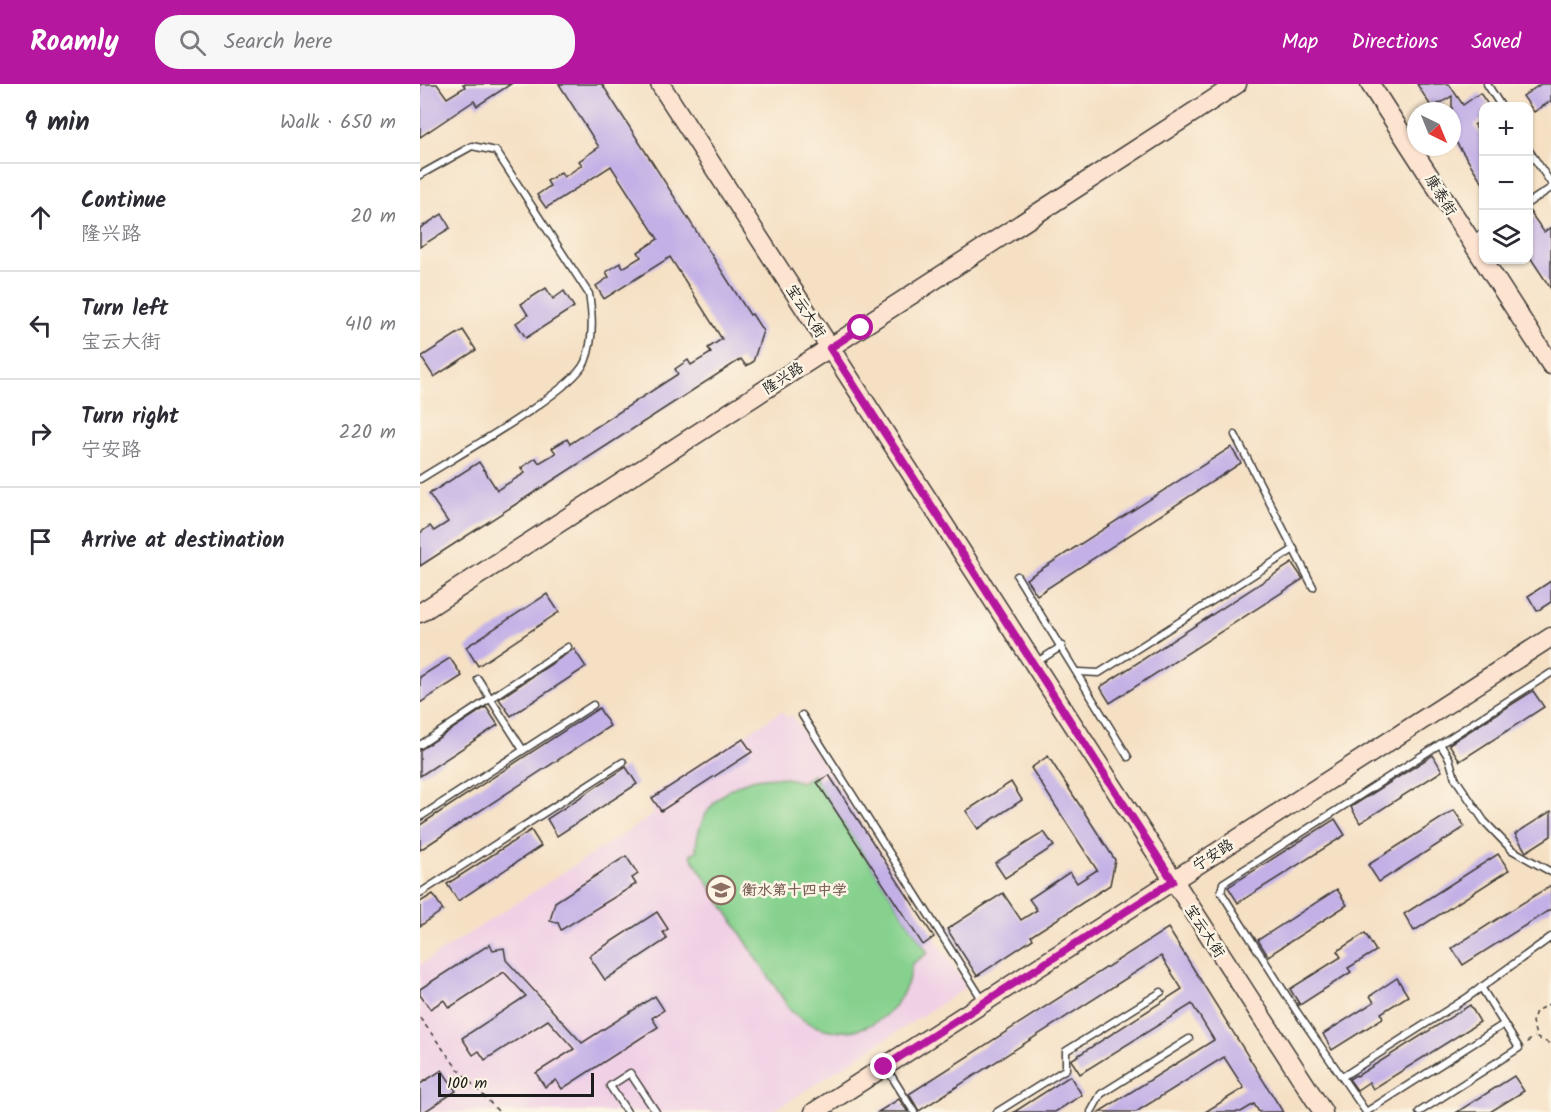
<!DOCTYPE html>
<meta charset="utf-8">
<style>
:root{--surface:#fff;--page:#f7f7f7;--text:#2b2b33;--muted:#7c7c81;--line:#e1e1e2;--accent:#b5179e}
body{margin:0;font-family:Kalam,"LXGW WenKai TC",sans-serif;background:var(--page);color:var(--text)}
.controls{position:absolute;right:18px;top:18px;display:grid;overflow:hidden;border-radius:12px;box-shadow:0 2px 4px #0004}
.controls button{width:54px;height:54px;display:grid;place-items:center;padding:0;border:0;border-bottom:2px solid var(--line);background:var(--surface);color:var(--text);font:30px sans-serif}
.compass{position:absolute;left:987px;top:18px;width:54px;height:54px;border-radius:50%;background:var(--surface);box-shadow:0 2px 4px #0004;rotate:137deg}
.scale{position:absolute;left:18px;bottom:15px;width:156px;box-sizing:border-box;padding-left:6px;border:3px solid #1c1c1c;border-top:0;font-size:16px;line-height:21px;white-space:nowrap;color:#1c1c1c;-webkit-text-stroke:4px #fcf5e5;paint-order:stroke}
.stop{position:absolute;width:18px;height:18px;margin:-14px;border:4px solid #b5179e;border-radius:50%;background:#fff}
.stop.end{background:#b5179e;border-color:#fff;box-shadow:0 2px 6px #0008}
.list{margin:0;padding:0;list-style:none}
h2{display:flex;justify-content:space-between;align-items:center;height:78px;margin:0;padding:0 24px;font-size:26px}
h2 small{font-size:20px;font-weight:400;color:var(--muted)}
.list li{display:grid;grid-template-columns:39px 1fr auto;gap:18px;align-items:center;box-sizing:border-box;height:108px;padding:0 24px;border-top:2px solid var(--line)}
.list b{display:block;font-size:22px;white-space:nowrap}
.list p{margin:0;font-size:20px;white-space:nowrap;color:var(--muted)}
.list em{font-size:20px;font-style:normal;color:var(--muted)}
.icon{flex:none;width:33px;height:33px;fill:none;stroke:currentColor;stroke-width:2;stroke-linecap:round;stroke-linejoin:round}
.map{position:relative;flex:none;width:1131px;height:1028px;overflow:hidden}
header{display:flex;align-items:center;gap:36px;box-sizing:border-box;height:84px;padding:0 30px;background:var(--accent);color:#fff}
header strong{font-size:28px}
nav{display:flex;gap:33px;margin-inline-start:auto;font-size:21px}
.search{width:420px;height:54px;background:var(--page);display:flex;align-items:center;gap:15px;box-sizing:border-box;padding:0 21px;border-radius:24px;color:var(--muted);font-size:22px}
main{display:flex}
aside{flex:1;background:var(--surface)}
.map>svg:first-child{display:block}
.built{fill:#f0d0e5}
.garden{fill:#86d18e;stroke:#517655;stroke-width:1.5}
.building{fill:#c2b0e6}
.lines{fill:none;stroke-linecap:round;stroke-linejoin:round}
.lane-casing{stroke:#3d3935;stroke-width:9}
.secondary-casing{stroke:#3d3935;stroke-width:21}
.path{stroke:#3d3935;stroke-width:1.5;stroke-dasharray:4.5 4.5;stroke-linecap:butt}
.lane{stroke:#fff;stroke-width:6}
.secondary{stroke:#fde4d1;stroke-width:18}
.route{stroke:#b5179e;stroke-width:8}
.labels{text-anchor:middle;stroke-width:5;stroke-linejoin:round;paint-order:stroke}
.street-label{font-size:15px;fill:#1c1c1c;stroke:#fcf5e5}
.education-label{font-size:15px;font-weight:bold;fill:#785e54;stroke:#fcf5e5;text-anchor:start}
</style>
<header>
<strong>Roamly</strong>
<div class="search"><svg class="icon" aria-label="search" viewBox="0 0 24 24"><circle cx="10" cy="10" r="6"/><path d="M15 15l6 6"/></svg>Search here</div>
<nav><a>Map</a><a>Directions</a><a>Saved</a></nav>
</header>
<main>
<aside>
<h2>9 min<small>Walk · 650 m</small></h2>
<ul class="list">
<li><svg class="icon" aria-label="ahead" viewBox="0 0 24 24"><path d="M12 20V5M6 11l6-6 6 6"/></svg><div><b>Continue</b><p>隆兴路</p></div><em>20 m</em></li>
<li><svg class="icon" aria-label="left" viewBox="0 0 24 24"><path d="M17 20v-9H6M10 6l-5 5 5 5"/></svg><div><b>Turn left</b><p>宝云大街</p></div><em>410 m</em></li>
<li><svg class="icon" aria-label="right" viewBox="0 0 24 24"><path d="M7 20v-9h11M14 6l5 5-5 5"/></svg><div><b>Turn right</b><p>宁安路</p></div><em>220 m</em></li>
<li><svg class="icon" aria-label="arrive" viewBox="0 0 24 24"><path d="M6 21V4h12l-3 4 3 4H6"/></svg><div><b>Arrive at destination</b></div></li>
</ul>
</aside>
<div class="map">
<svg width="1131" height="1028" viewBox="0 0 1131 1028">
<rect width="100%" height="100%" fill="#fcf5e5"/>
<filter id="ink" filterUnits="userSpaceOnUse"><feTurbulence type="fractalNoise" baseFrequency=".0167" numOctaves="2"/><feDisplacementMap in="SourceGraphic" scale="12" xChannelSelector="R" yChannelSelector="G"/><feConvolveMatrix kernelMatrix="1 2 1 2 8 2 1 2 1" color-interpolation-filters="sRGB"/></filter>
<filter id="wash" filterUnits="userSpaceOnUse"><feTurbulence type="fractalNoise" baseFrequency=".008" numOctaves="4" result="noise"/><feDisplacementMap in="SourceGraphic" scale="24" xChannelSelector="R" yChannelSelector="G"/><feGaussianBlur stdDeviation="1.35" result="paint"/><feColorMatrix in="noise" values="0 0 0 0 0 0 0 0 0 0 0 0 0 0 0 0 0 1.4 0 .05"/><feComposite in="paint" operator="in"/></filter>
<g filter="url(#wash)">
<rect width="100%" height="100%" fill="#f5e0c4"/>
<polygon class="built" points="362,627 367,634 372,631 547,903 352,1028 0,1028 0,881 234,730 227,714"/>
<path class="garden" d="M393,691L508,869L492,880C484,942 419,969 371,927L270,771L276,767C277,711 332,681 382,698Z"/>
<g id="blocks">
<g class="building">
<polygon points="0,0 17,0 27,14 45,3 43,0 91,0 57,22 54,17 0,53"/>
<polygon points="139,0 182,0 330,231 332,230 343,247 333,278 326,282 321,275 0,482 0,449 10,442 14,447 28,438 9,410 59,378 77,406 105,389 101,384 116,374 119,379 136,369 132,364 147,355 150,360 258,290 255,285 268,276 271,281 291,269 288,264 302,255 250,173 184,215 176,202 189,193 186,188 200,179 203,184 221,173 218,168 238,155 191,82 126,124 117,111 130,102 127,97 141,88 144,93 162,81 159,77 179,63"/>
<polygon points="997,0 1029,0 1043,21 1060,9 1069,22 1064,22 1064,35 1054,41 1064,55 1064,101 1032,52 1032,12 1012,24"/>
<polygon points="1121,0 1131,0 1131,17 1114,28 1103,12"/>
<polygon points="1108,125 1124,148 1131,143 1131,205 1108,170"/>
<polygon points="22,130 30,144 0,163 0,144"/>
<polygon points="126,204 133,215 144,207 154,223 106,254 96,239 108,231 101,220"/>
<polygon points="43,246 56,266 14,293 1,273"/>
<polygon points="811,363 821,379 617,511 606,495"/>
<polygon points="872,479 883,495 690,619 680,603"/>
<polygon points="1131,497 1131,518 1117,527 1108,512"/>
<polygon points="127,510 139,528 58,582 46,563"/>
<polygon points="154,565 166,583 91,632 79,615"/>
<polygon points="30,574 42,592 0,619 0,593"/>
<polygon points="1113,607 1124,623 1040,677 1029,660"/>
<polygon points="66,623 78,641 0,692 0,666"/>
<polygon points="179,624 190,642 0,766 0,741"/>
<polygon points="323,655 332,668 241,727 232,714"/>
<polygon points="1013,671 1022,687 940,739 931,723"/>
<polygon points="628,672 695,776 690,801 611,852 613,855 557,892 527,845 583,809 601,836 617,826 609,815 650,788 657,799 677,786 611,684"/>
<polygon points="206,683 217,700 137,752 127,735"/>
<polygon points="409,691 514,853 503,861 397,698"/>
<polygon points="591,698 602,716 558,745 546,727"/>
<polygon points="1034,726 1045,743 959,798 948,781"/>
<polygon points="1131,727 1131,752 1106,768 1095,750"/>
<polygon points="915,735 925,751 818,819 808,803"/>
<polygon points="111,746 121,762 38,817 27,800"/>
<polygon points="624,748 634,762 585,794 575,779"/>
<polygon points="1078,770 1089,786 994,847 984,830"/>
<polygon points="206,772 218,790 212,794 216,800 141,846 138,839 130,837 135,818"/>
<polygon points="1131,801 1131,825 1043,881 1032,864"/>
<polygon points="917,805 927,821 848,872 838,856"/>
<polygon points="13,810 23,826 0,842 0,818"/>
<polygon points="237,828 248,845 243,848 247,855 185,896 169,872"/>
<polygon points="748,844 863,1028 839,1028 834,1020 821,1028 785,1028 824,1004 804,973 716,1028 679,1028 794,956 772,920 660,990 651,976 762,905 741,872 499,1027 489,1010"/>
<polygon points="945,849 956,867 928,884 931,888 880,921 870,905 921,873 917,867"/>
<polygon points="70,860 73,866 84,864 86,876 162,959 235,912 244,926 232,934 238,943 142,1005 136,996 125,1003 116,989 154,965 128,936 65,976 59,967 53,971 42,954 106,912 84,888 29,924 24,916 10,925 0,911 0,905"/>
<polygon points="977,894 988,912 961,929 963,934 912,966 903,950 954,918 950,912"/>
<polygon points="1050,921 1060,938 953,1005 949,998 937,1006 929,995 936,991 937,992"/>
<polygon points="22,986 36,1007 4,1028 0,1028 0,1000"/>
<polygon points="650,992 662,1011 635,1028 594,1028"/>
<polygon points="1094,992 1104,1007 1070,1028 1037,1028"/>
<polygon points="479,1015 488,1028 458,1028"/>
</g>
</g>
</g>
<g filter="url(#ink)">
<use href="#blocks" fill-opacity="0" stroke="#3d3935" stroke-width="1.5"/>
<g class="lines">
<g class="lane-casing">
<g id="lane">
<polyline points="1067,0 1081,22"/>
<polyline points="1108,65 1131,99"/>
<path d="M0,91L52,62L76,67L169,210C173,233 174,256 165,278C151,309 34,373 0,395"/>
<polyline points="1108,119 1131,104"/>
<polyline points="1051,156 1064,148"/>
<polyline points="815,351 893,503"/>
<polyline points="597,492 708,673"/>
<polyline points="617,578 642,562"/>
<polyline points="658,588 679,589 874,465"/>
<polyline points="58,595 103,666"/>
<polyline points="382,631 562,915"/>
<polyline points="1020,660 1029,674 1035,694 1064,737 1092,766 1131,788"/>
<polyline points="0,661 148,563"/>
<polyline points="0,733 173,621"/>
<polyline points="0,809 203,678"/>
<polyline points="467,985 494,1028"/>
<polyline points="922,993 1048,913 1131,853"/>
<polyline points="207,1028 190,1002 210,989 236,1028"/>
<polyline points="577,1028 646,985 646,967 741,908"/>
<polyline points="671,1028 681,1010 769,955"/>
<polyline points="946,1028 877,928 801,808 803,799 1131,589"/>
<polyline points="946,1028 1084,940"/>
<polyline points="999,1028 1099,964 1061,903"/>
</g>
</g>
<g class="secondary-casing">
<g id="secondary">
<polyline points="240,0 903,1028"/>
<polyline points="950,0 1131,281"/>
<polyline points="0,529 817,0"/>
<polyline points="394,1028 1131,553"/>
</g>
</g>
<g class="path">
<polyline points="1131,919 1116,927 1112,938 1117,954 1131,960"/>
<polyline points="0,934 37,984 79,1028"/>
<polyline points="1107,958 1115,953"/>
</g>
<use href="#lane" class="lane"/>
<use href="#secondary" class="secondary"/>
</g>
</g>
<g class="lines" filter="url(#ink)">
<polyline class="route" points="441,244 410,264 753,797 464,983"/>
</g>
<defs>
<g id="school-ring" transform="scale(1.5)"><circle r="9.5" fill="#fcf5e5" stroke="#8d6e63" stroke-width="1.5"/><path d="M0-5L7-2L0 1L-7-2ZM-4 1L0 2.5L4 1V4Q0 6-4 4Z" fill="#8d6e63"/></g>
</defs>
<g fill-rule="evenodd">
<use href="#school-ring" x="301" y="806"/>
</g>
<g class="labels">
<g class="street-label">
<text transform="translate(1021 111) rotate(58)" y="5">康泰街</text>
<text transform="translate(386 227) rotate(57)" y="5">宝云大街</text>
<text transform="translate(363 294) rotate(-33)" y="5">隆兴路</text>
<text transform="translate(793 771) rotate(-33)" y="5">宁安路</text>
<text transform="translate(785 847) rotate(57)" y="5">宝云大街</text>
</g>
<g class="education-label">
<text x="322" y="811">衡水第十四中学</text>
</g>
</g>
</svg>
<div class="controls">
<button>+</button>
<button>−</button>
<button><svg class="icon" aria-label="layers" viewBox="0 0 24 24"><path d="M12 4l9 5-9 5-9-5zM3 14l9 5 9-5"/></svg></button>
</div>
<svg class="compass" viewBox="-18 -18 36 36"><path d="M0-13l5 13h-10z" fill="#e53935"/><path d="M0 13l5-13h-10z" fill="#7c7c81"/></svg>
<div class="scale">100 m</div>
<div class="stop" style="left:441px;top:244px"></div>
<div class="stop end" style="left:464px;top:983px"></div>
</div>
</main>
